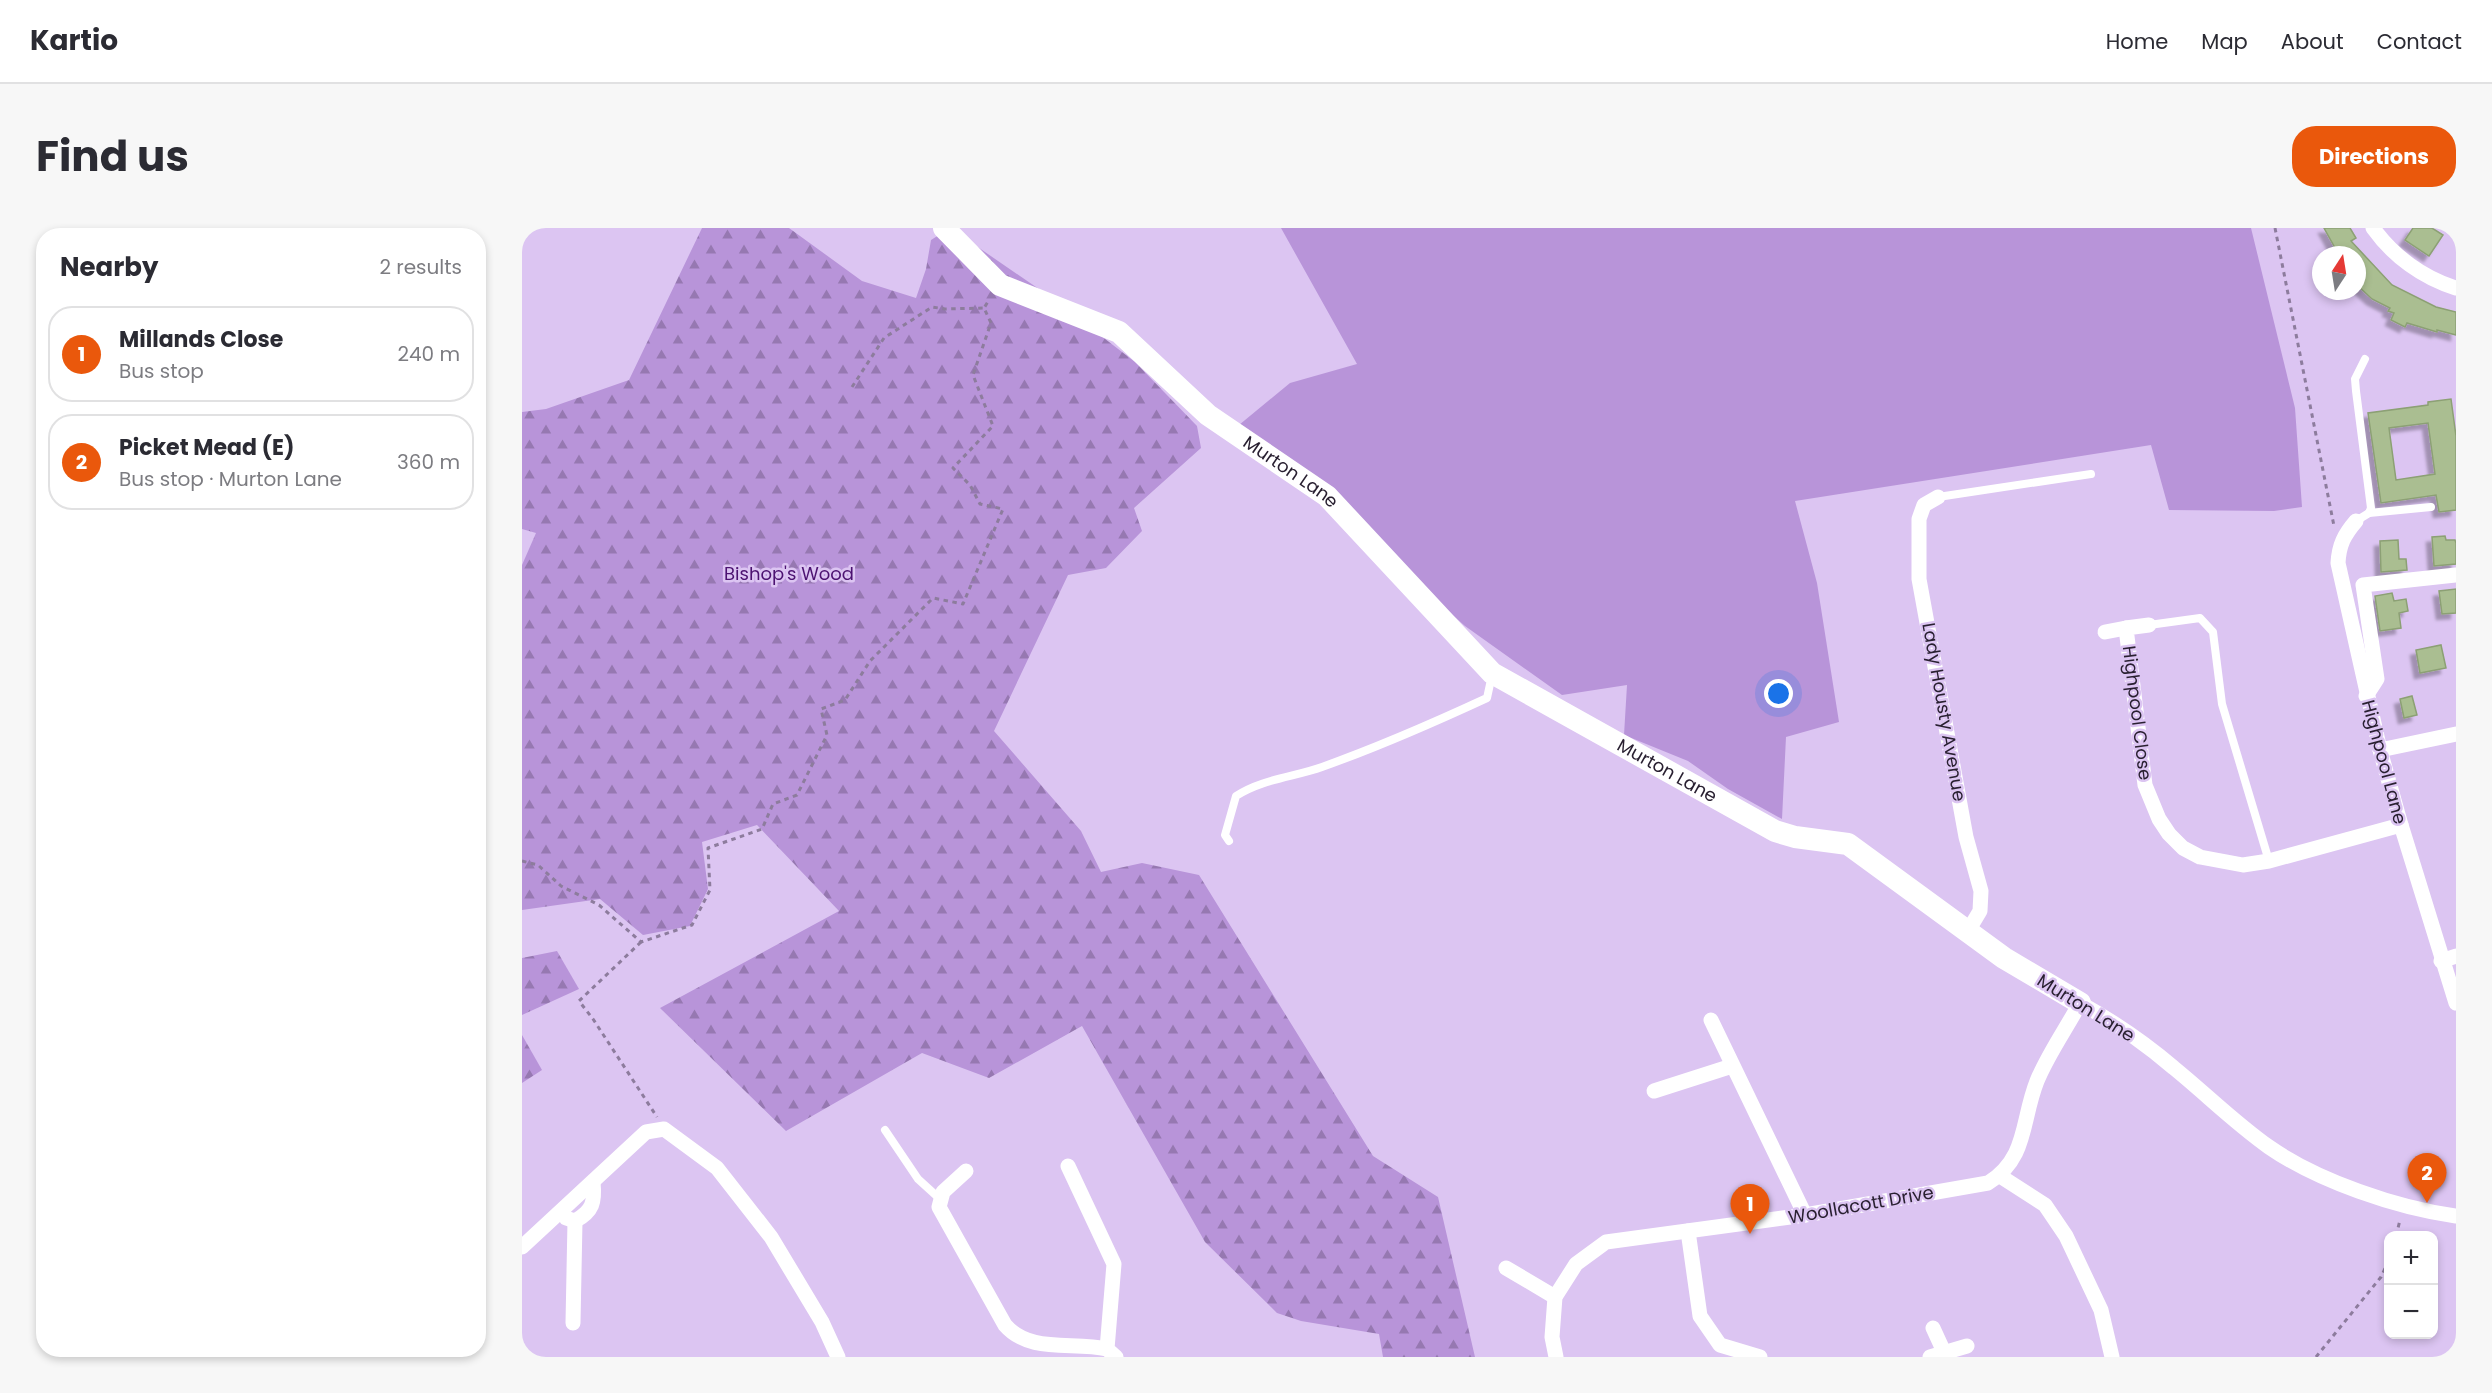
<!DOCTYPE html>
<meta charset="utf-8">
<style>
:root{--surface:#fff;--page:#f7f7f7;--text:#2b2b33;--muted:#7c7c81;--line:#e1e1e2;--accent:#ea580c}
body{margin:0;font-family:Poppins,sans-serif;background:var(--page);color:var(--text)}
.controls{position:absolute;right:18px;bottom:18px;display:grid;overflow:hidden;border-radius:12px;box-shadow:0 3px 9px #0003}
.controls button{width:54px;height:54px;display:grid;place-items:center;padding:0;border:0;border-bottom:2px solid var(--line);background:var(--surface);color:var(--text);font:30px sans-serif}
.compass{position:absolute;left:1790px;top:18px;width:54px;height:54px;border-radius:50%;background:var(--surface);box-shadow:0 3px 9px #0003;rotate:12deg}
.you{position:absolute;left:1257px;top:466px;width:21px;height:21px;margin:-15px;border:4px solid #fff;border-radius:50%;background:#1a73e8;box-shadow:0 0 0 9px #1a73e833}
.badge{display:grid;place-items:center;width:39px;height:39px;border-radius:50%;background:var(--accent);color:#fff;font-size:20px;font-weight:700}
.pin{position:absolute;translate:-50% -50px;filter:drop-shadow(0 2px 3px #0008)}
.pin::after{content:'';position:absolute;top:32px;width:21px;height:18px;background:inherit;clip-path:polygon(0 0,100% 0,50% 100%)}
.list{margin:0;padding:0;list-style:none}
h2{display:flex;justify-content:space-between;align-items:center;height:78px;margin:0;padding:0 24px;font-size:26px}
h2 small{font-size:20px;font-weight:400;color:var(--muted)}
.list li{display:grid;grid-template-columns:39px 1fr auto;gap:18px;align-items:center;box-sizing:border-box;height:96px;margin:0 12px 12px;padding:0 12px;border:2px solid var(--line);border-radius:24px}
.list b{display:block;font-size:22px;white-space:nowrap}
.list p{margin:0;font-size:20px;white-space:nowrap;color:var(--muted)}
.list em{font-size:20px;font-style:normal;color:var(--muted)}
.map{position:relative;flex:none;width:1934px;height:1129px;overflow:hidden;border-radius:24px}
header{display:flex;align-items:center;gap:36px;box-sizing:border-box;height:84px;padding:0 30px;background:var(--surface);border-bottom:2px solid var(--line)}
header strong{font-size:28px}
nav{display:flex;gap:33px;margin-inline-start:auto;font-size:21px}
.intro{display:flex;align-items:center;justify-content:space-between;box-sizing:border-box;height:144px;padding:0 36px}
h1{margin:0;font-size:42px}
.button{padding:15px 27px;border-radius:24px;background:var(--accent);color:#fff;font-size:21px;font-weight:700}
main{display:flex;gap:36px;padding:0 36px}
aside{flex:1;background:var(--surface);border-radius:24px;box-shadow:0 3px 9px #0003}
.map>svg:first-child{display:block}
.green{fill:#b894d9}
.forest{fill:url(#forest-firs)}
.building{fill:#aabe91;stroke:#8ca074;stroke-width:1.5;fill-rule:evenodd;filter:url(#shadow)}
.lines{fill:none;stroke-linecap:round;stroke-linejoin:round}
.path{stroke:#8d7c9d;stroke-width:3;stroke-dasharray:4.5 4.5;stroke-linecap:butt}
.lane{stroke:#fff;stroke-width:8}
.street{stroke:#fff;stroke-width:15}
.secondary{stroke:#fff;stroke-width:22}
.labels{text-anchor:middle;stroke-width:5;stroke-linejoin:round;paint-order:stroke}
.street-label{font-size:18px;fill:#292031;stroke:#dcc5f2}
.park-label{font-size:18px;fill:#4c1271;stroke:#dcc5f2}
</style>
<header>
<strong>Kartio</strong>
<nav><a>Home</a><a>Map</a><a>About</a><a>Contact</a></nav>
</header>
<div class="intro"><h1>Find us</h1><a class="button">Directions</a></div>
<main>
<aside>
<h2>Nearby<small>2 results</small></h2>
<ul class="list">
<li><span class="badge">1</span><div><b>Millands Close</b><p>Bus stop</p></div><em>240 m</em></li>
<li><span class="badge">2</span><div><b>Picket Mead (E)</b><p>Bus stop · Murton Lane</p></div><em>360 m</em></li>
</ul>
</aside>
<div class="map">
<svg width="1934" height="1129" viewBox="0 0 1934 1129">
<defs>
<pattern id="forest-firs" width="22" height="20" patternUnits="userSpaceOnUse" patternTransform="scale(1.5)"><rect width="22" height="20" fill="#b894d9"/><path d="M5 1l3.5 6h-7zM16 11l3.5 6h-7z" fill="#9678b1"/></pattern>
<filter id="shadow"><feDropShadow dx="-5.5" dy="5.5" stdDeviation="1.5" flood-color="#0004"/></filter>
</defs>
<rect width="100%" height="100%" fill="#dcc5f2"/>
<polygon class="green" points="759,0 1729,0 1773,180 1780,279 1752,283 1647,282 1629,217 1273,273 1295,355 1317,494 1264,509 1260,591 1206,561 1166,533 1102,507 1105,457 1040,467 943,398 717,197 768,155 835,136"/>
<g class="forest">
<polygon points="180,0 267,0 340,53 394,70 404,41 409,12 428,0 530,70 613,134 675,198 679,220 612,280 620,303 584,340 546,347 472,503 559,603 579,644 620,635 677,647 851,928 916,969 953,1129 861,1129 857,1106 779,1093 755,1085 683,1014 560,798 467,850 400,825 264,903 138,780 317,683 235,597 180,614 186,661 168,698 121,707 78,671 0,682 0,337 14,305 0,301 0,184 24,181 107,152"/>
<polygon points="35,723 57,761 0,787 0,730"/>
<polygon points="0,807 20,842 0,855"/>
</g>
<g class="building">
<polygon points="1802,0 1828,0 1834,10 1829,13 1870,57 1914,79 1934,84 1934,107 1915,102 1915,104 1885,95 1883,99 1869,92 1872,85 1866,83 1868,80 1850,71 1835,57 1835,27 1817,27"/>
<polygon points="1891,0 1910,0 1921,7 1907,28 1883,12"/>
<path d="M1929,171L1934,208V282L1917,284L1914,267L1859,275L1846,185L1906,177V174ZM1906,195L1913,246L1874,252L1867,200Z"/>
<polygon points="1923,308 1924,312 1933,312 1934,315 1934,336 1912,338 1910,309"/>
<polygon points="1876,312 1877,331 1884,331 1885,342 1859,344 1858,313"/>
<polygon points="1934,361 1934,385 1920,386 1917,363"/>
<polygon points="1870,365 1872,373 1884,371 1886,383 1877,385 1879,400 1858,403 1853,368"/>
<polygon points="1919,417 1924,440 1898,445 1894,422"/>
<polygon points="1890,468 1895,487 1882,490 1878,471"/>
</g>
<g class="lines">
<g class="path">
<polyline points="1753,0 1812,298"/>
<polyline points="330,159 362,110 410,79 423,81 462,80"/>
<polyline points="0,633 16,637 39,658 77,677 119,714 170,697 188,662 186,620 240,601 251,576 275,567 305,507 299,481 323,472 348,433 411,370 441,376 481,281 458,276 448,257 431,240 471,198 451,147 469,95 462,80 467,72"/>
<polyline points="119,714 57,773 71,791 135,889"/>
<polyline points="1874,1008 1878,992"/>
<polyline points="1794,1129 1859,1049 1866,1034"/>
</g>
<g class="lane">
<polyline points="1416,269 1569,246"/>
<polyline points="1847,285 1909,279"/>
<polyline points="1834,293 1847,285 1849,280 1834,163 1833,151 1843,131"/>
<polyline points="1627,397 1678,390 1691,404 1700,476 1747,633"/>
<path d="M707,613L703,607L714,568C740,551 772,549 800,539C856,519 911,495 965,470L970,447"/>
<polyline points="363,902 396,951 418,971"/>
</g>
<g class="street">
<path d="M1851,0C1871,28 1901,50 1934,60"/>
<polyline points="1416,269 1402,277 1397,291 1397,351 1444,609 1459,663 1458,683 1446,703"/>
<path d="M1834,293C1822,307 1817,317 1816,335L1858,522L1879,597L1934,775"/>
<polyline points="1627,397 1604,400 1623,557 1637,591 1647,606 1661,620 1678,629 1721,637 1747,633 1879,597"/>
<polyline points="1583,404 1604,400"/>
<polyline points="1844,468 1855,451 1841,357 1934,347"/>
<polyline points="1858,522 1934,506"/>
<polyline points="1919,733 1934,728"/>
<polyline points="1189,792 1283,987"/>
<polyline points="1132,863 1210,838"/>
<polyline points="546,938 592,1036 585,1121 594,1129"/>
<path d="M444,943L421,964L417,979L483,1097C508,1126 551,1113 585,1121"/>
<polyline points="1478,948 1523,977 1544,1008 1579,1082 1590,1129"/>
<path d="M44,990L53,993C71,983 73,974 71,954"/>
<polyline points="1166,1003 1178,1088 1198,1117 1238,1129"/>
<polyline points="0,1019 124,904 142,901 195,940 249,1009 300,1094 316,1129"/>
<polyline points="984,1040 1033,1069"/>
<polyline points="51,1095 53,993"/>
<polyline points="1411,1100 1422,1124"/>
<path d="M1034,1129L1030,1109L1033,1069L1054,1036L1084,1014L1283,987L1466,955C1506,930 1499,893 1515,853C1526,826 1544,801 1558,775C1592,794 1623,815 1652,840C1684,866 1713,895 1747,919C1796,953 1875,980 1934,988"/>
<polyline points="1408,1129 1445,1118"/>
</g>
<path class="secondary" id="s1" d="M422,0L478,57L597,104L686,187L805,268L970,445L1253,603L1273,609L1326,616L1482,730L1558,775"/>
</g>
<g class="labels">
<g class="street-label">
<text dy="6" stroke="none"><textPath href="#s1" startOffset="430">Murton Lane</textPath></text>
<text transform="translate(1422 484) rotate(80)" y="6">Lady Housty Avenue</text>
<text transform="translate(1615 485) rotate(83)" y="6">Highpool Close</text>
<text transform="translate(1862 534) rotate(75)" y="6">Highpool Lane</text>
<text dy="6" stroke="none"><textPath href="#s1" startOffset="916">Murton Lane</textPath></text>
<text transform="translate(1564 780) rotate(32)" y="6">Murton Lane</text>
<text transform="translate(1339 977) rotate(-10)" y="6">Woollacott Drive</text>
</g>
<g class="park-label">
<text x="267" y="352">Bishop's Wood</text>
</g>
</g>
</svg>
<div class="controls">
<button>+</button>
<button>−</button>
</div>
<svg class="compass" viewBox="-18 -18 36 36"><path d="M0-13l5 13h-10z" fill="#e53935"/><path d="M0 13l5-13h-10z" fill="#7c7c81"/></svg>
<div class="you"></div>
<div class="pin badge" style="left:1228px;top:1006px">1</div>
<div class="pin badge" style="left:1905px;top:975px">2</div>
</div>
</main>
